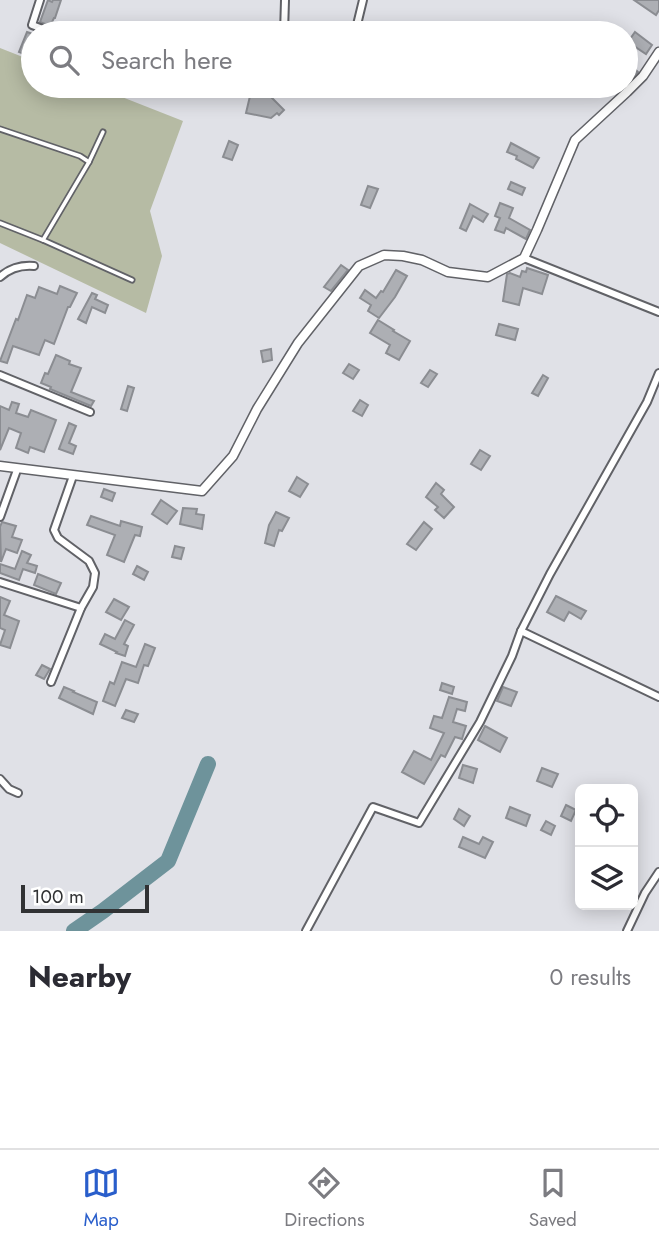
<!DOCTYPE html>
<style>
:root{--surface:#fff;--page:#f7f7f7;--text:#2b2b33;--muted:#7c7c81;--line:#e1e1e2;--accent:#295ecb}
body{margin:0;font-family:Jost,sans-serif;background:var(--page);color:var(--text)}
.controls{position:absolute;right:21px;bottom:21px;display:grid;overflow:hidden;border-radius:10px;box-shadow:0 4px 18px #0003}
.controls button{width:63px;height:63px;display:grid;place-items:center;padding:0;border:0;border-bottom:2px solid var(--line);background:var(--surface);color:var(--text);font:35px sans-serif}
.scale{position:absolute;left:21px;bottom:18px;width:128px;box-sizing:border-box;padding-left:7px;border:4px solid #313234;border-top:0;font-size:19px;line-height:24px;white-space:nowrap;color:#313234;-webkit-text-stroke:5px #fff;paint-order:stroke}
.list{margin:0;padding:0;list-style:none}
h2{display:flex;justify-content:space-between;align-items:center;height:91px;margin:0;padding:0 28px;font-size:30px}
h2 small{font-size:23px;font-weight:400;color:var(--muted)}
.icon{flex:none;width:38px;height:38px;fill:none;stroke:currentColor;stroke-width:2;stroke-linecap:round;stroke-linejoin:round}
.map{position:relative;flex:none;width:659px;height:931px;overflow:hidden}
.search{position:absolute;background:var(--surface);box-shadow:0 4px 18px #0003;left:21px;right:21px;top:21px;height:77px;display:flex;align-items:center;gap:18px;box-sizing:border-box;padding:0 24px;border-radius:38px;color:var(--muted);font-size:26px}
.sheet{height:217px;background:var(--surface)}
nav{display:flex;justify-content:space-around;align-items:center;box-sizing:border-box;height:98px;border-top:2px solid var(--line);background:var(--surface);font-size:19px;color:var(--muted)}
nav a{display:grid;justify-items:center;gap:4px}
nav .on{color:var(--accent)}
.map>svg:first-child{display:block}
.green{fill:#b6bba4}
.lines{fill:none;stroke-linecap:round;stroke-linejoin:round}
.river{stroke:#6e939b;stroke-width:16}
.building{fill:#adafb4;stroke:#8b8d92;stroke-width:2}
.service-casing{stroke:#616267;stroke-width:7}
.minor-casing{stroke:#616267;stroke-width:10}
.tertiary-casing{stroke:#616267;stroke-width:11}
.service{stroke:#fff;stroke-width:3.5}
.minor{stroke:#fff;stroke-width:6}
.tertiary{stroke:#fff;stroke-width:8}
</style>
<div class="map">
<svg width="659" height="931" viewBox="0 0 659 931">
<rect width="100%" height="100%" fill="#e0e1e7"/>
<polygon class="green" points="0,48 33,61 33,86 94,86 183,121 150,211 162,256 146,313 0,243"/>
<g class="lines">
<polyline class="river" points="74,931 103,911 168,861 208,764"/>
</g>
<g class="building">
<polygon points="48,0 52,2 53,0 61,0 55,18 54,18 50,26 40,22"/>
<polygon points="634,0 659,0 659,10 656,15"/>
<polygon points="27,32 33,34 33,44 29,56 19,52"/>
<polygon points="635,32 652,45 646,54 628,42"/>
<polygon points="626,61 638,72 626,84"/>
<polygon points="251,92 270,96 284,110 279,115 277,113 271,118 246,113"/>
<polygon points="229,141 238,145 232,160 223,157"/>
<polygon points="511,143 539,158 533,168 516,159 517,156 507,152"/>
<polygon points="511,182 525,188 522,195 508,189"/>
<polygon points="368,186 378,189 370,208 361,205"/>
<polygon points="500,203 513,208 509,218 530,230 526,239 506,228 504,233 495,230 500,218 495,216"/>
<polygon points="470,204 488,214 483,222 473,216 466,231 460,228"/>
<polygon points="341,265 348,270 331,291 324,287"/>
<polygon points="527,268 548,275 542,294 523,288 519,305 503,301 507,274 510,273 520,277 522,271 526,272"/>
<polygon points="396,270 407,276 395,297 379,318 368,311 371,305 360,298 365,290 376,298 381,291 383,292"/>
<polygon points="60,286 77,293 70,307 68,307 54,344 45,340 39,355 13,346 7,363 0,361 16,319 18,320 27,295 35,298 39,287 57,294"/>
<polygon points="92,293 97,295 95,299 108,305 105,313 92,307 86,323 78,319"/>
<polygon points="378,320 394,330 393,331 410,341 399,360 386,353 390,345 370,333"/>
<polygon points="499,324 518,329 515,340 496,335"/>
<polygon points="271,349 272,360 263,362 261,351"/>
<polygon points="56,355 70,361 69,364 81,368 71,392 94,401 91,406 50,389 51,387 41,383 45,373 48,374"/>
<polygon points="349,364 359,370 353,379 343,373"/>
<polygon points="430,370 437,374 428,387 421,383"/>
<polygon points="543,375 548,378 538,396 532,393"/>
<polygon points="128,386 134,388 127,411 121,409"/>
<polygon points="360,400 368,405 362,416 353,411"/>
<polygon points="12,402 19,404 16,413 28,417 31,410 56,420 44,452 30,447 28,453 16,448 21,433 9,428 0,450 0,406 9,410"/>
<polygon points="69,423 76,426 69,443 76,446 73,454 59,449"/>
<polygon points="480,450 490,456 481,470 471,464"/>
<polygon points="297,477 308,484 300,497 289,491"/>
<polygon points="436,483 444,490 441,494 454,507 444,518 435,510 438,507 426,497"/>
<polygon points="104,489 115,493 112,501 101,497"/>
<polygon points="161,500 177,511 167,524 152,514"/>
<polygon points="183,508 197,509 196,514 204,515 202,529 180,524"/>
<polygon points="276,512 289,518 282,531 279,530 274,546 265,543 269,525"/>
<polygon points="91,516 120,526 121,521 142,527 140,536 135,535 124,562 107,555 115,535 87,525"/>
<polygon points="2,522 16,526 12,537 22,540 17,553 6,549 1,562 0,527"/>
<polygon points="424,522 432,529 416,550 407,544"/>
<polygon points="175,546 184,548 181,559 172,557"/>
<polygon points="22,551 31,555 27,563 37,566 35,573 23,569 19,580 0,573 0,564 15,569"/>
<polygon points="137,566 148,572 144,580 133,574"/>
<polygon points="38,574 61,583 56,594 34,585"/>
<polygon points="556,596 586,611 581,619 569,612 564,621 547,612"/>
<polygon points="0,597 10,601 4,615 19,621 10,648 0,645 5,630 0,628"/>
<polygon points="114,599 129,607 121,620 106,612"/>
<polygon points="125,620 134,625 124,644 128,646 125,656 116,653 117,652 100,644 105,634 115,639"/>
<polygon points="145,644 155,648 148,666 144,665 138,683 126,679 115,706 103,701 110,682 114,684 122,662 136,667"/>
<polygon points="42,665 50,669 44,679 36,675"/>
<polygon points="442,683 454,687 452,694 440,690"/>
<polygon points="64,687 74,691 73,692 97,702 93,714 59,698"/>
<polygon points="503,687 517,692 511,706 497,701"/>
<polygon points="449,697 467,702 465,711 457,709 453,722 466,726 462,739 455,737 445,757 441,755 424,784 402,772 414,751 431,760 444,733 430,728 434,716 442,718"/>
<polygon points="126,710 138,714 134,722 122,718"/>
<polygon points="485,726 507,738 500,752 478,740"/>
<polygon points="463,765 477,769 473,783 459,778"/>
<polygon points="542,768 558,774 552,787 537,781"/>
<polygon points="566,805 576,810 571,821 561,816"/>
<polygon points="510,807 530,815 526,826 506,818"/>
<polygon points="459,809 470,816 464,826 454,819"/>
<polygon points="546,821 555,826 551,835 541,830"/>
<polygon points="463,837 479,844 483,837 493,842 485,858 459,847"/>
</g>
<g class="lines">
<g class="service-casing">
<g id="service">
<polyline points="0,129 80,156 89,162"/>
<polyline points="0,223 43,240 132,280"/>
<polyline points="43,240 89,162 103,132"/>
</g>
</g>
<g class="minor-casing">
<g id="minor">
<polyline points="40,0 32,25 54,33"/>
<polyline points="284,33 285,0"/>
<polyline points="355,33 363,0"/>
<polyline points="524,258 659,312"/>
<path d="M0,277C10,268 22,265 34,266"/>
<polyline points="0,375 90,412"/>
<polyline points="0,517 17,470"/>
<polyline points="0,582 81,608"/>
<polyline points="521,631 659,697"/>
<polyline points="51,682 81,608 93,587 95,573 89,561 58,538 54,530 73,476"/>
<polyline points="0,779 9,789 18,793"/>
<polyline points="306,931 373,807 419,823 480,722 512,656 521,631 550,574 647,402 659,373"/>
<polyline points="627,931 645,893 659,872"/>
</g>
</g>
<g class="tertiary-casing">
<polyline id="tertiary" points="0,466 202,491 233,456 257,409 298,343 359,266 384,255 403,256 422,260 448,272 488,277 524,258 537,230 575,140 627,92 643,76 659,52"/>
</g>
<use href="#service" class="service"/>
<use href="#minor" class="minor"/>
<use href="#tertiary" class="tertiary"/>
</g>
</svg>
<div class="controls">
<button><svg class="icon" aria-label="locate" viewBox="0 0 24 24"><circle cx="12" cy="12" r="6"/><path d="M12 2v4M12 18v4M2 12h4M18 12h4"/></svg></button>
<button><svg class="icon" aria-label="layers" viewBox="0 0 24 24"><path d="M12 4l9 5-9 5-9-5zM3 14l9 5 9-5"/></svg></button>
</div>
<div class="scale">100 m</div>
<div class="search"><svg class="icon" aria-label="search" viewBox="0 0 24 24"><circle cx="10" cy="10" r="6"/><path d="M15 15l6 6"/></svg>Search here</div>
</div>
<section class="sheet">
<h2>Nearby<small>0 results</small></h2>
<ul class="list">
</ul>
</section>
<nav>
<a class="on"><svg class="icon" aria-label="map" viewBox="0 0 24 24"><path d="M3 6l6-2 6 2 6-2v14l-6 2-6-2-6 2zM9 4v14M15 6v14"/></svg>Map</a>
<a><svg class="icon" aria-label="directions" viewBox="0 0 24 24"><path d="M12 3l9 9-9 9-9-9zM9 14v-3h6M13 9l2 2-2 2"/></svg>Directions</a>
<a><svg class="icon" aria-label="saved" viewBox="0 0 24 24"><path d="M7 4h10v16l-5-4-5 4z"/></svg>Saved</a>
</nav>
